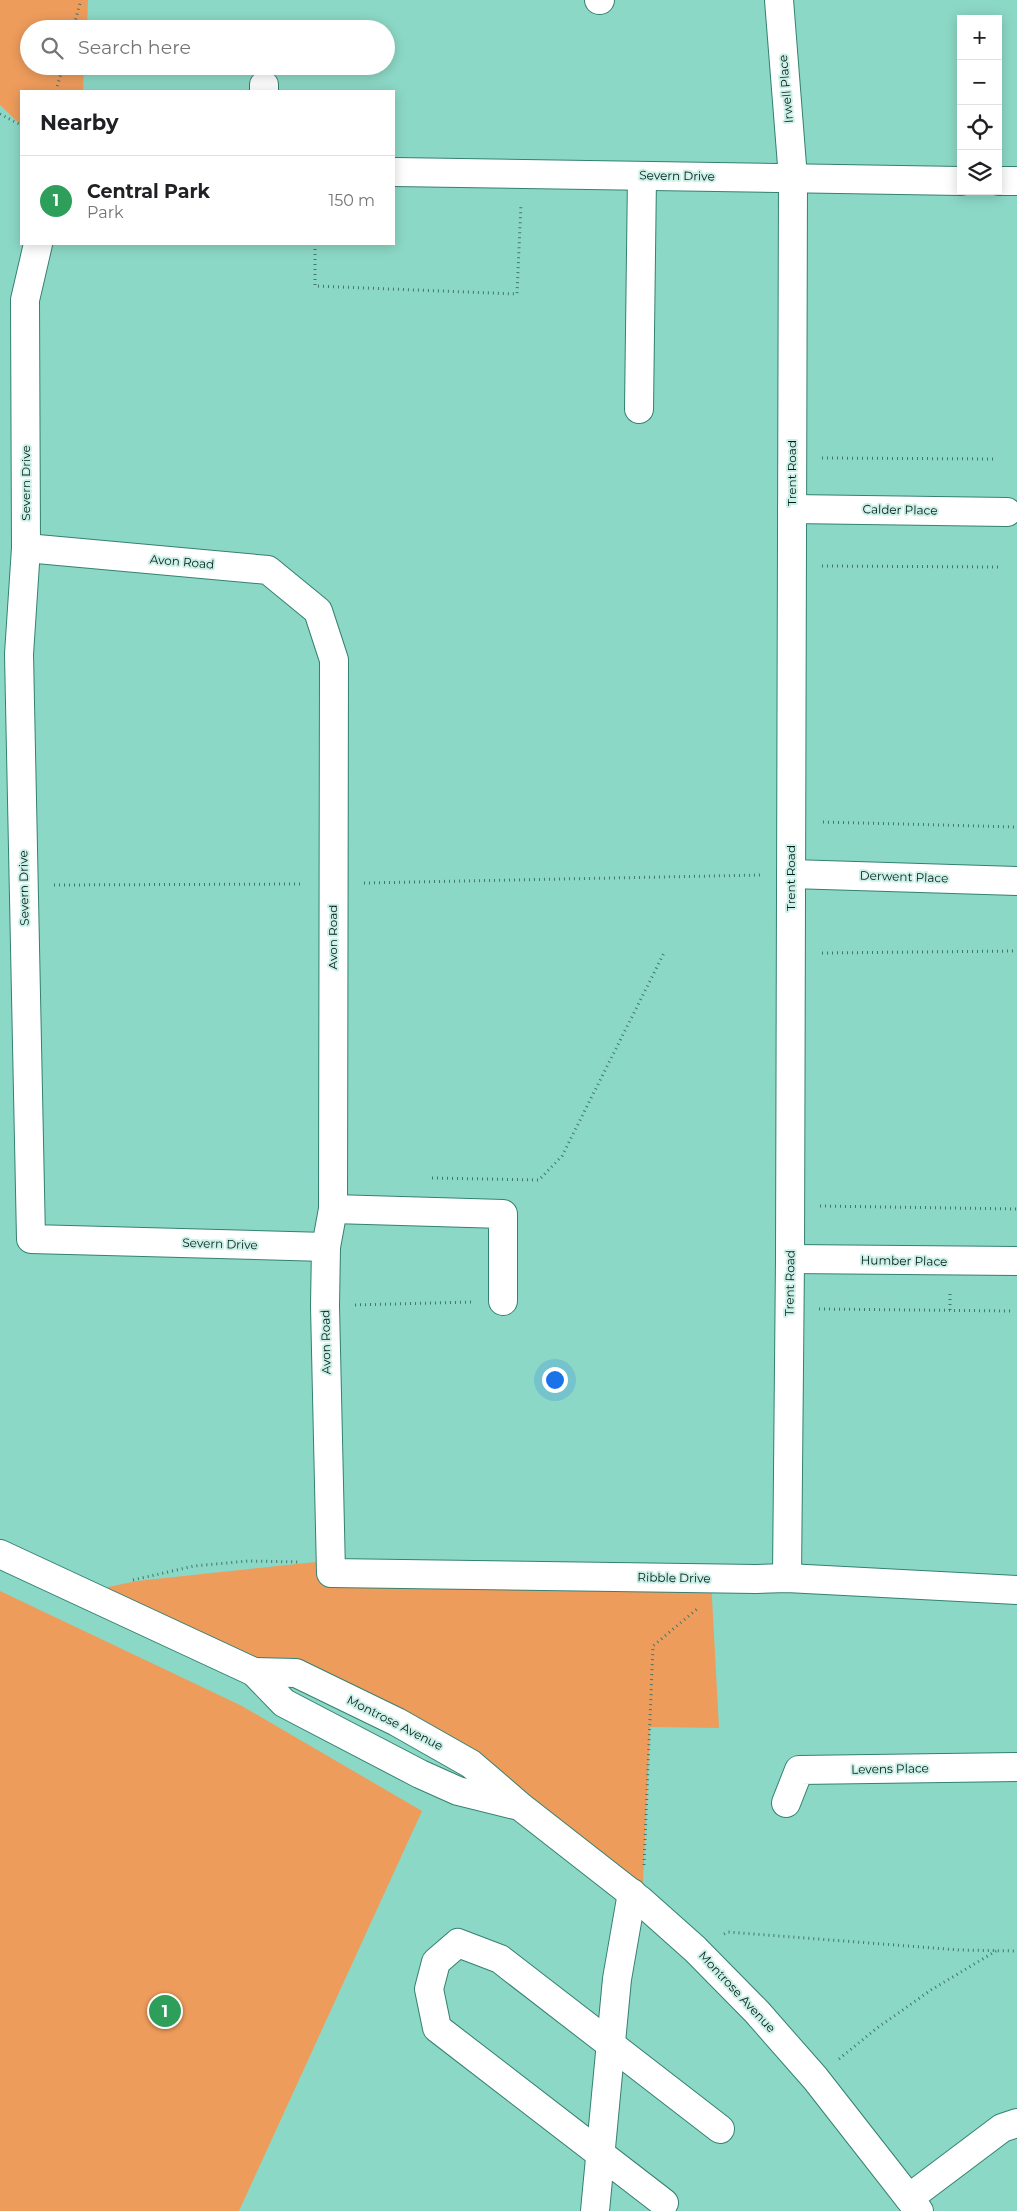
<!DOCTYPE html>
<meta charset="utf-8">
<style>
:root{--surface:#fff;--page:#f2f2f2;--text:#202124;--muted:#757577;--line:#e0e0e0;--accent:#a1135b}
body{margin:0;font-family:Montserrat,sans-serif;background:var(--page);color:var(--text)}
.controls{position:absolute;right:15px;top:15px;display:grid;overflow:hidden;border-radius:0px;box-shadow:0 2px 12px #0003}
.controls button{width:45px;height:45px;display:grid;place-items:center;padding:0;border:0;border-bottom:1px solid var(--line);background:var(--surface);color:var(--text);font:25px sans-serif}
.you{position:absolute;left:554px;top:1379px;width:18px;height:18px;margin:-12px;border:4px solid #fff;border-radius:50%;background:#1a73e8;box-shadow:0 0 0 8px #1a73e833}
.badge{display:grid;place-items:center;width:32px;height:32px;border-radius:50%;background:var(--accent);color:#fff;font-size:16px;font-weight:700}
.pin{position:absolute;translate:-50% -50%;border:2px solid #fff;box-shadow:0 1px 5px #0006}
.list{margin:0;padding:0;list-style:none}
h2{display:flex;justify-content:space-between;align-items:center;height:65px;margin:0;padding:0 20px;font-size:21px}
h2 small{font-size:16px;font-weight:400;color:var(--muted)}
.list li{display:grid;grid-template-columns:32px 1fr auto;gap:15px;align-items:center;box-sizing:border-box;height:90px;padding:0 20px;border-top:1px solid var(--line)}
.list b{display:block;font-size:19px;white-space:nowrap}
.list p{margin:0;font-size:16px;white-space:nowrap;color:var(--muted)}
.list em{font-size:16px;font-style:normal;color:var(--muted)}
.icon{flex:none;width:28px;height:28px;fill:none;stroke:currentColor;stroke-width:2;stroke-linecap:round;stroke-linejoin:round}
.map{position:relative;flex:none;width:1017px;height:2211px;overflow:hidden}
.search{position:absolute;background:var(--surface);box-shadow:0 2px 12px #0003;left:20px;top:20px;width:375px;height:55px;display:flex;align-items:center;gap:12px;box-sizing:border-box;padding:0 18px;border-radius:28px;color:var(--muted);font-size:19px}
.panel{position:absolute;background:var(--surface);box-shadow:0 2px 12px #0003;left:20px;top:90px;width:375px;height:155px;border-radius:0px}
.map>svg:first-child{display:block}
.green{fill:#ee9c5c}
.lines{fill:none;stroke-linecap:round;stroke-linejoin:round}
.minor-casing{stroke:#358171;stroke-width:30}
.path{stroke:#43766a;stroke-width:3;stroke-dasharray:1 4;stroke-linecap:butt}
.minor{stroke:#fff;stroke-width:28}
.labels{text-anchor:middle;stroke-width:4;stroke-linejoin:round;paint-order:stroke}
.street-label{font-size:12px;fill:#001d17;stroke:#ccf0e7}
</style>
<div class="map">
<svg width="1017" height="2211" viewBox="0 0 1017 2211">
<rect width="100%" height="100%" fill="#8cd8c6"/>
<g class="green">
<polygon points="0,0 88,0 87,29 29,29 29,66 84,66 83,91 21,91 21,125 0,105"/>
<polygon points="316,1562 711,1579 719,1728 650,1727 643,1883 640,1900 407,1720 84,1592 137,1581"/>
<polygon points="0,1591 242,1706 422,1811 239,2211 0,2211"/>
</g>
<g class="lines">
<g class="minor-casing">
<g id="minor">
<polyline points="599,0 600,0"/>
<polyline points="779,0 793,178 790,1259 787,1578"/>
<polyline points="264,91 264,85"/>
<polyline points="394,172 961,181"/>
<polyline points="998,181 1017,181"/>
<polyline points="38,244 25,300 26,548 19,654 31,1239 326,1247"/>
<polyline points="639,409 642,176"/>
<polyline points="792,509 1007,512"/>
<polyline points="26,548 268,570 318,611 334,660 333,1209 326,1247 325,1306 331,1573 756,1579 787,1578 1017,1590"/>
<polyline points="791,874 1017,881"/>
<polyline points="333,1209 503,1214 503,1301"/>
<polyline points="790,1259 1017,1261"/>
<polyline points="0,1554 254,1672 284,1703 420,1774 458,1791 515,1805"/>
<polyline points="254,1672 296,1673 397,1722 471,1764 521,1807 640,1900 695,1949 757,2012 815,2078 919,2211"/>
<polyline points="786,1803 799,1770 1017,1767"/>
<polyline points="909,2198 1002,2128 1017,2123"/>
<polyline points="664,2203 437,2028 429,1989 436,1962 458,1943 500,1959 720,2129"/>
<polyline points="595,2211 617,1979 632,1893"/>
</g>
</g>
<g class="path">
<polyline points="73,29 81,0"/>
<polyline points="56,91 63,66"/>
<polyline points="0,114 21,125"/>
<polyline points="315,244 315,286 517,294 521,204"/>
<polyline points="822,458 997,459"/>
<polyline points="822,566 999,567"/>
<polyline points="823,822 1017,827"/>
<polyline points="364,883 761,875"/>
<polyline points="54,885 303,884"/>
<polyline points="822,953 1017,951"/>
<polyline points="432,1178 539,1180 562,1156 664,953"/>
<polyline points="820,1206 1017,1209"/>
<polyline points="355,1305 472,1302"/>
<polyline points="819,1309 1011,1311"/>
<polyline points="950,1310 950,1292"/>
<polyline points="133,1580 194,1566 248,1561 300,1562"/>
<polyline points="644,1865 653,1646 697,1609"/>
<polyline points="724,1934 728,1932 959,1950 1017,1951"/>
<polyline points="839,2059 877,2028 931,1990 996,1951"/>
</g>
<use href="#minor" class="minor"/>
</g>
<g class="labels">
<g class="street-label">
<text transform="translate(786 89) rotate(-95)" y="4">Irwell Place</text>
<text transform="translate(677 176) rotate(1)" y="4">Severn Drive</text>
<text transform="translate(792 473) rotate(-90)" y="4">Trent Road</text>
<text transform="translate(26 483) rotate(-90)" y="4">Severn Drive</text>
<text transform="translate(900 510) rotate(1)" y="4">Calder Place</text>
<text transform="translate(182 562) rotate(5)" y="4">Avon Road</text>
<text transform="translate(904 877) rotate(2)" y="4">Derwent Place</text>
<text transform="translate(791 878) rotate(-90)" y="4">Trent Road</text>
<text transform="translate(24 888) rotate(-91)" y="4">Severn Drive</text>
<text transform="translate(333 937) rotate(-90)" y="4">Avon Road</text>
<text transform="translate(220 1244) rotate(2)" y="4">Severn Drive</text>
<text transform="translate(904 1261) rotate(1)" y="4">Humber Place</text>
<text transform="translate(790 1283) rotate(-89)" y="4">Trent Road</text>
<text transform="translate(326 1342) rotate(-91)" y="4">Avon Road</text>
<text transform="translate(674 1578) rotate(1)" y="4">Ribble Drive</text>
<text transform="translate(395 1723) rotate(27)" y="4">Montrose Avenue</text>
<text transform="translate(890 1769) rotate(-1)" y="4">Levens Place</text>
<text transform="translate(737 1992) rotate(47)" y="4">Montrose Avenue</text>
</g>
</g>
</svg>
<div class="controls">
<button>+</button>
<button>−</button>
<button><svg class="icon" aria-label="locate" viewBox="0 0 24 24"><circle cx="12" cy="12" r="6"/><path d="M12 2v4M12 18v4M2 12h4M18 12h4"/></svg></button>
<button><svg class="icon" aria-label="layers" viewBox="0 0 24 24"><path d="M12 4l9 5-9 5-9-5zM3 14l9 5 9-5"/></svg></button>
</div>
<div class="you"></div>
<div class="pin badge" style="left:165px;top:2011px;background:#2e9e5b">1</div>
<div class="search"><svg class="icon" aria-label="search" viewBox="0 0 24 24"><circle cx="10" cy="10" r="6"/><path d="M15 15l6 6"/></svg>Search here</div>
<section class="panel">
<h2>Nearby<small></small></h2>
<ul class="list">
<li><span class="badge" style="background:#2e9e5b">1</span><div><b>Central Park</b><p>Park</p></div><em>150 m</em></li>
</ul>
</section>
</div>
